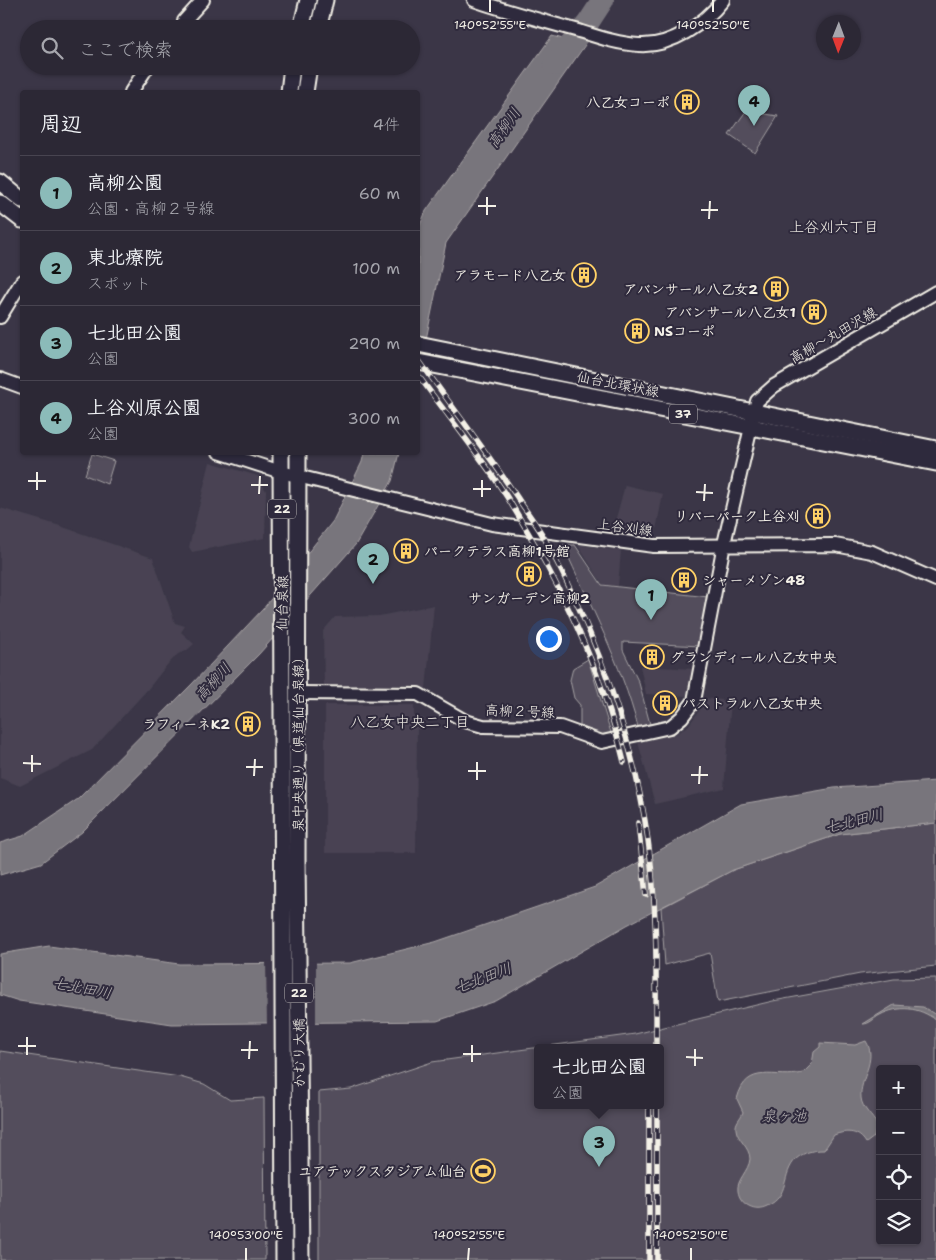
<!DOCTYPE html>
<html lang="ja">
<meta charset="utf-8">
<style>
:root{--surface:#2c2835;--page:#383441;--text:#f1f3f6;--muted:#a6a6ad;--line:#484450;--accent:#8bbbb9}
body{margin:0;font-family:"Shantell Sans","Klee One",sans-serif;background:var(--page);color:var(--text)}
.controls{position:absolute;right:15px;bottom:15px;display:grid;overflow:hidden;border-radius:5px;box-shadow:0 1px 4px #0004}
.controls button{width:45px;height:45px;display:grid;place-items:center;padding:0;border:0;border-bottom:1px solid var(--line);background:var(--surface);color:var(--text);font:25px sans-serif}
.compass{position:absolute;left:816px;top:15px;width:45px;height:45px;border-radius:50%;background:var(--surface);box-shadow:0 1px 4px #0004;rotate:181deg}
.you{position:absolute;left:548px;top:638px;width:18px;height:18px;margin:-12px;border:4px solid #fff;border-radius:50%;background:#1a73e8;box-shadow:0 0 0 8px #1a73e833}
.badge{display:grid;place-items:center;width:32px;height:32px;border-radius:50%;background:var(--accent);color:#111;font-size:16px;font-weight:700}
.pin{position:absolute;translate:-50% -41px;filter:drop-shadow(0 1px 2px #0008)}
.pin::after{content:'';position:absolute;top:26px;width:18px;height:15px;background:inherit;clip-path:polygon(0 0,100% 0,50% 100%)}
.popup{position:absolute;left:534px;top:1044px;width:130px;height:65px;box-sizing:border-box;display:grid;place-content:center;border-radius:5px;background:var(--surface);filter:drop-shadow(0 1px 4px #0005);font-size:16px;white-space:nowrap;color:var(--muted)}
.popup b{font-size:19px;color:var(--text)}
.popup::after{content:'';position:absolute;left:50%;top:100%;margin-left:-10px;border:10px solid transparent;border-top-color:var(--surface)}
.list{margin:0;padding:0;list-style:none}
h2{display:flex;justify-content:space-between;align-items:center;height:65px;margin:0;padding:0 20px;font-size:21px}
h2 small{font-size:16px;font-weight:400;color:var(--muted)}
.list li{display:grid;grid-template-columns:32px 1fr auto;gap:15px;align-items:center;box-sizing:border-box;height:75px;padding:0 20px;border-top:1px solid var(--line)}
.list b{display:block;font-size:19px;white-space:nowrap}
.list p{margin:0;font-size:16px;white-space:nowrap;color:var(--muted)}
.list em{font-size:16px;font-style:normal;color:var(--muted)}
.icon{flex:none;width:28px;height:28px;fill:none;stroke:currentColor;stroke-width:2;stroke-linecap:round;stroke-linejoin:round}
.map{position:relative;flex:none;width:936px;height:1260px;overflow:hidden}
.search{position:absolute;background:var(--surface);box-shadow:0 1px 4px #0004;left:20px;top:20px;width:400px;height:55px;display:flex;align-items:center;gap:12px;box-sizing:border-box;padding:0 18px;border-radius:28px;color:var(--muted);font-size:19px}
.panel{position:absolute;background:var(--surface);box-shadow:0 1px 4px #0004;left:20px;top:90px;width:400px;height:365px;border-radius:5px}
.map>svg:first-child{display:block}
.built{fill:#484352}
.green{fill:#534e5c;stroke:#a4a0a2;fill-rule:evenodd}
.water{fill:#78747b;stroke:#aaa6a7}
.pier{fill:#3b3647}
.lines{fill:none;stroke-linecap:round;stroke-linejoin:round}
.river{stroke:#78747b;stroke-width:22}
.tertiary-tunnel{stroke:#57525f;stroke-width:12;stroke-dasharray:12 6;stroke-linecap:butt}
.tertiary-casing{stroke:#f4f1e8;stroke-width:16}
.primary-casing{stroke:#f4f1e8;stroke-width:19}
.tertiary{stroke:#2f2a3d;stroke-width:12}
.primary{stroke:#2f2a3d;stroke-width:15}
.rail-casing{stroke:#f4f1e8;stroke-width:5.5}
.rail{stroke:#2f2a3d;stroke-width:4;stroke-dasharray:11;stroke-linecap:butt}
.ticks{fill:none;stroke:#f4f1e8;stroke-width:2}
.labels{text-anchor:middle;stroke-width:4;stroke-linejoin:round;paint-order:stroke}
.shield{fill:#2f2a3d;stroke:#b9b5b5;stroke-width:1}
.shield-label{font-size:12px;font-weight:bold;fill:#f4f1e8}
.poi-label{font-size:14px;font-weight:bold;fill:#f4f1e8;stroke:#2f2a3d;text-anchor:end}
.street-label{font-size:14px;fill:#f4f1e8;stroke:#2f2a3d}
.water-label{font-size:15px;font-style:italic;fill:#b6b2b2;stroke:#2f2a3d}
.neighbourhood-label{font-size:15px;fill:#f4f1e8;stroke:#2f2a3d}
.ticks-label{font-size:12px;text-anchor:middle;fill:#f4f1e8;stroke:#2f2a3d;stroke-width:4;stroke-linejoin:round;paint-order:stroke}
</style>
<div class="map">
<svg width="936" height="1260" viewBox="0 0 936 1260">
<rect width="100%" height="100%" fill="#3b3647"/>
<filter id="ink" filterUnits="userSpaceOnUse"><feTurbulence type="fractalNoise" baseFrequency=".02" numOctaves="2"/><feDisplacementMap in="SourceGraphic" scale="10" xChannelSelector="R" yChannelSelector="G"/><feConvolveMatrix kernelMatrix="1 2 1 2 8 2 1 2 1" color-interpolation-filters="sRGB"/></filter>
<g filter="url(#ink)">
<g class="built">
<polygon points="210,462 258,476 266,491 265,538 192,552 189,547"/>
<polygon points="625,485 663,494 654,540 612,533"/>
<polygon points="0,508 57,525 153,558 175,623 185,626 181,632 194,644 186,651 178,654 167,665 148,689 92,750 20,786 0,778"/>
<polygon points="577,544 621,551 618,586 603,585"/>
<polygon points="434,605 426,689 324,688 323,631 335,617 379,616"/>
<polygon points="640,666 695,669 688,696 646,694"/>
<polygon points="704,698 731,701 724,788 655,804 638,742 676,734 688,726 701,708"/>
<polygon points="325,705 414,705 414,718 424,718 423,729 417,729 416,853 325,853"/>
</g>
<g class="green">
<polygon points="746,111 778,116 755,153 729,135"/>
<polygon points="92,454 114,461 107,484 85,475"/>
<path d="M563,545H575L602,585L708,597L700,646L623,642V650L639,683L650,724L638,727C621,663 590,605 563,545Z"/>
<polygon points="588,659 612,736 604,736 580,726 580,705 574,698 570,680 573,668"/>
<polygon points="936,823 936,966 860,974 718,1002 710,953 665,965 661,908 733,870 840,834"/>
<path d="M936,978V1260H319V1092L351,1089L432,1062L635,1034L773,1001L894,979ZM538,1048H660V1106H538ZM880,1069H917V1241H880Z"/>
<polygon points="0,1051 180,1077 204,1084 230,1100 264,1098 265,1260 0,1260"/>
</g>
<g class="water">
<polygon points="552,36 585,45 446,243 418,378 418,230 426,211"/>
<polygon points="364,453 399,453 392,481 356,544 259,654 82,832 41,863 0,875 0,843 23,836 78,799 192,684 263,609 333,521 362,462"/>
<polygon points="936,781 936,823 840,834 733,870 627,925 496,1001 437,1021 172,1024 19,1001 0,995 0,954 49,946 179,964 350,963 435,942 595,887 741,804 834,788"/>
<path d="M894,1005L923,1007L936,1015V1020C919,1007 899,1005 880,1015C874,1018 870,1024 863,1024Z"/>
<path d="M866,1041C878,1060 859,1079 861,1098C862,1109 873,1116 877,1125L874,1137L866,1143C859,1131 847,1130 834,1135L824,1150C813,1150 804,1152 796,1159C781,1174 790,1196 767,1206C761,1209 755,1209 749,1206C743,1203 739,1198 738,1191C736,1180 749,1171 750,1159C750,1147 737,1140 736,1129C735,1122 741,1118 743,1112L737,1099C747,1061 775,1080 803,1073L812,1064L814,1052L820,1047V1043L855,1045Z"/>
</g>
<polygon class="pier" points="266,961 316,961 316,1025 267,1025"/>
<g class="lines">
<polyline class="river" points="554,65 588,23 603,0"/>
<polyline class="tertiary-tunnel" points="177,29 184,21"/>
<g class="tertiary-casing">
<g id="tertiary">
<path d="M474,0C508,12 544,21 579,31C598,37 619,44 639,45C671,47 704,24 723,0"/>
<polyline points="184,21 203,0"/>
<polyline points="131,92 148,66"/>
<polyline points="0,317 22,281"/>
<polyline points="0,379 22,387"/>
<polyline points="219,452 281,472 492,524 654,546 835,545 872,552 936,580"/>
<polyline points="298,693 418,694 465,721 483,726 560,727 602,742 670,727 682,717 694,701 724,544 757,401 774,386 936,292"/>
</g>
</g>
<g class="primary-casing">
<g id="primary">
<polyline points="301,29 308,0"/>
<polyline points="318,29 325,0"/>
<polyline points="289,92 292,66"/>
<polyline points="305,92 309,66"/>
<polyline points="0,182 22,200"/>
<polyline points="0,203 22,220"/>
<polyline points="418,344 936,449"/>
<polyline points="418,362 936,463"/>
<polyline points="281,452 284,1260"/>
<polyline points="298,452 297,857 301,1260"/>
</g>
</g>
<use href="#tertiary" class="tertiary"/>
<use href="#primary" class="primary"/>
<g class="rail-casing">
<g id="rail">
<path d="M418,359C451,405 485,450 517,497C527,513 540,528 548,545C597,637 633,736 648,840C658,909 656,979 656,1048"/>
<path d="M418,375C447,415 480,455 507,497C558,580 601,667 624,762"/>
<polyline points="638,823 646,895"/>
<polyline points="649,1106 649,1260"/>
<polyline points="657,1106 657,1260"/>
</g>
</g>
<use href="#rail" class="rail"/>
</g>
</g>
<path class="ticks" d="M490,12V0M713,12V0M478,206H496M701,210H718M487,215V197M709,219L710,201M28,481H46M251,485H268M473,489H491M37,490V472M696,492L713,493M259,494L260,476M482,497V480M704,501L705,484M23,763L41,764M246,767H263M468,771H486M32,772V755M691,775H708M254,776L255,759M477,780V762M699,784L700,766M18,1046H36M241,1050H258M463,1054H481M27,1055V1037M686,1057L703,1058M249,1059L250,1041M472,1062V1045M695,1066V1049M246,1260V1248M468,1260L469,1248M691,1260V1248"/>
<defs>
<g id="building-ring" transform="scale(1.25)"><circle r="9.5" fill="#2f2a3d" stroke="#ffd166" stroke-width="1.5"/><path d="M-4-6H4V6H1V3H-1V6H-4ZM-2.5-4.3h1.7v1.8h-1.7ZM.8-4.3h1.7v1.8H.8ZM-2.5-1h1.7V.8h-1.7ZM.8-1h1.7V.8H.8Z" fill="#ffd166"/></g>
<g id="stadium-ring" transform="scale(1.25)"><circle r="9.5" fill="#2f2a3d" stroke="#ffd166" stroke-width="1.5"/><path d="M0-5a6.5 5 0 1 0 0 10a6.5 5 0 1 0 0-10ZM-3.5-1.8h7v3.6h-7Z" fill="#ffd166"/></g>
</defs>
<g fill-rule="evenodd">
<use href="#building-ring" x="687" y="102"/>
<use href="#building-ring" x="584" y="275"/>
<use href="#building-ring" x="776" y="289"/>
<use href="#building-ring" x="814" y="312"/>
<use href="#building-ring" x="637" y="331"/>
<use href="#building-ring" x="818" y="516"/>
<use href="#building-ring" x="406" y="551"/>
<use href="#building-ring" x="529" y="574"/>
<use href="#building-ring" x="684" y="580"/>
<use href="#building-ring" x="652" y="657"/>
<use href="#building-ring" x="665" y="703"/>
<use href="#building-ring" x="248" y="724"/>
<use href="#stadium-ring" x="483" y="1171"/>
</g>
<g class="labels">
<g class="shield">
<rect x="669" y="404.5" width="28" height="19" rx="4"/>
<rect x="268" y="499.5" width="28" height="19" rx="4"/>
<rect x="285" y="983.5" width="28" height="19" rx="4"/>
</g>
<g class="shield-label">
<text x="683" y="418">37</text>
<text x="282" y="513">22</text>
<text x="299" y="997">22</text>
</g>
<g class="poi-label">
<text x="670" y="107">八乙女コーポ</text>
<text x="566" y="280">アラモード八乙女</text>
<text x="758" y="294">アバンサール八乙女2</text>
<text x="796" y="317">アバンサール八乙女1</text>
<text x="654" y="336" text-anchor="start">NSコーポ</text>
<text x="800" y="521">リバーパーク上谷刈</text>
<text x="424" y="556" text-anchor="start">パークテラス高柳1号館</text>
<text x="702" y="585" text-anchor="start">シャーメゾン48</text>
<text x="529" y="603" text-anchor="middle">サンガーデン高柳2</text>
<text x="670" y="662" text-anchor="start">グランディール八乙女中央</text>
<text x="682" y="708" text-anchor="start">パストラル八乙女中央</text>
<text x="230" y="729">ラフィーネK2</text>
<text x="466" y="1176">ユアテックスタジアム仙台</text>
</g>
<g class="street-label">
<text transform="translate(833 335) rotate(-30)" y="5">高柳～丸田沢線</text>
<text transform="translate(618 384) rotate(11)" y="5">仙台北環状線</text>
<text transform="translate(625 527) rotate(7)" y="5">上谷刈線</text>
<text transform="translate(282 603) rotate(-89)" y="5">仙台泉線</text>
<text transform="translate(520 711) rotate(2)" y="5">高柳２号線</text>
<text transform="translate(298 741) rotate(-90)" y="5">泉中央通り（県道仙台泉線）</text>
<text transform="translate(299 1053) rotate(-91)" y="5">かむり大橋</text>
</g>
<g class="water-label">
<text transform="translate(504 128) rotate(-55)" y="5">高柳川</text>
<text transform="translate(213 682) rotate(-48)" y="5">高柳川</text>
<text transform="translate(854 821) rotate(-14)" y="5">七北田川</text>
<text transform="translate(483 978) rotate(-21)" y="5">七北田川</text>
<text transform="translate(82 988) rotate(11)" y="5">七北田川</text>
<text x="784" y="1121">泉ヶ池</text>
</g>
<g class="neighbourhood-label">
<text x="834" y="232">上谷刈六丁目</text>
<text x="410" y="727">八乙女中央二丁目</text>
</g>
</g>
<g class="ticks-label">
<text x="490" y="29">140°52'55"E</text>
<text x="713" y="29">140°52'50"E</text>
<text x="246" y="1239">140°53'00"E</text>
<text x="469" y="1239">140°52'55"E</text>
<text x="691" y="1239">140°52'50"E</text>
</g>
</svg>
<div class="controls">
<button>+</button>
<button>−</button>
<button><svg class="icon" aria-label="locate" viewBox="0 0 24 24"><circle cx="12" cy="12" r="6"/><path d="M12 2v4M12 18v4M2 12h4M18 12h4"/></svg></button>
<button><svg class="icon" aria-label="layers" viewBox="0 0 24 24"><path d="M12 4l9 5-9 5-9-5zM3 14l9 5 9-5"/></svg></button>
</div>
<svg class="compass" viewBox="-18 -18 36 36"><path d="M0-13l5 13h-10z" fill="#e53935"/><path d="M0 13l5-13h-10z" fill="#a6a6ad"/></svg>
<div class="you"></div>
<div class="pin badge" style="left:651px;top:620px">1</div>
<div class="pin badge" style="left:373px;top:584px">2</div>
<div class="pin badge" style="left:599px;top:1167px">3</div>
<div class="popup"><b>七北田公園</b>公園</div>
<div class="pin badge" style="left:754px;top:126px">4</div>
<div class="search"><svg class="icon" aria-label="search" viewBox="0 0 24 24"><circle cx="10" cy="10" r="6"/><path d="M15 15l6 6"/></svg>ここで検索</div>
<section class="panel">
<h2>周辺<small>4件</small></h2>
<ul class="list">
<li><span class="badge">1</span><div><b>高柳公園</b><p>公園 · 高柳２号線</p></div><em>60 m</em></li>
<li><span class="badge">2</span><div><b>東北療院</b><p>スポット</p></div><em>100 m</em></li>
<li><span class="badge">3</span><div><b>七北田公園</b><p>公園</p></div><em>290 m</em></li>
<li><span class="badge">4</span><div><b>上谷刈原公園</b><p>公園</p></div><em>300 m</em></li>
</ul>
</section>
</div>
